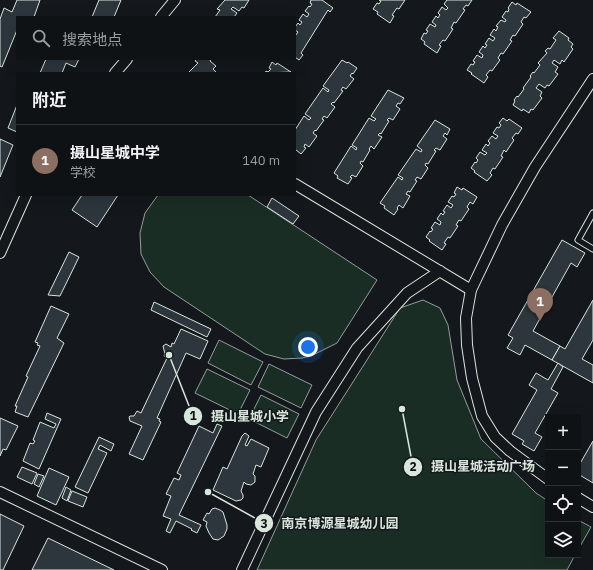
<!DOCTYPE html>
<html lang="zh">
<meta charset="utf-8">
<style>
:root{--surface:#0f1215;--page:#181b1e;--text:#f1f3f6;--muted:#9b9ea0;--line:#2f3234;--accent:#ea580c}
body{margin:0;font-family:"IBM Plex Sans","Noto Sans SC",sans-serif;background:var(--page);color:var(--text)}
.controls{position:absolute;right:12px;bottom:12px;display:grid;overflow:hidden;border-radius:0px;box-shadow:0 4px 16px #0002}
.controls button{width:36px;height:36px;display:grid;place-items:center;padding:0;border:0;border-bottom:1px solid var(--line);background:var(--surface);color:var(--text);font:20px sans-serif}
.you{position:absolute;left:308px;top:347px;width:14px;height:14px;margin:-10px;border:3px solid #fff;border-radius:50%;background:#1a73e8;box-shadow:0 0 0 6px #1a73e833}
.badge{display:grid;place-items:center;width:26px;height:26px;border-radius:50%;background:var(--accent);color:#fff;font-size:13px;font-weight:700}
.pin{position:absolute;translate:-50% -33px;filter:drop-shadow(0 1px 2px #0008)}
.pin::after{content:'';position:absolute;top:21px;width:14px;height:12px;background:inherit;clip-path:polygon(0 0,100% 0,50% 100%)}
.list{margin:0;padding:0;list-style:none}
h2{display:flex;justify-content:space-between;align-items:center;height:52px;margin:0;padding:0 16px;font-size:17px}
h2 small{font-size:13px;font-weight:400;color:var(--muted)}
.list li{display:grid;grid-template-columns:26px 1fr auto;gap:12px;align-items:center;box-sizing:border-box;height:72px;padding:0 16px;border-top:1px solid var(--line)}
.list b{display:block;font-size:15px;white-space:nowrap}
.list p{margin:0;font-size:13px;white-space:nowrap;color:var(--muted)}
.list em{font-size:13px;font-style:normal;color:var(--muted)}
.icon{flex:none;width:22px;height:22px;fill:none;stroke:currentColor;stroke-width:2;stroke-linecap:round;stroke-linejoin:round}
.map{position:relative;flex:none;width:593px;height:570px;overflow:hidden}
.search{position:absolute;background:var(--surface);box-shadow:0 4px 16px #0002;left:16px;top:16px;width:280px;height:44px;display:flex;align-items:center;gap:10px;box-sizing:border-box;padding:0 14px;border-radius:0px;color:var(--muted);font-size:15px}
.panel{position:absolute;background:var(--surface);box-shadow:0 4px 16px #0002;left:16px;top:72px;width:280px;height:124px;border-radius:0px}
.map>svg:first-child{display:block}
.green{fill:#1a2d24;stroke:#939e99}
.building{fill:#2c363c;stroke:#d8e6dc}
.lines{fill:none;stroke-linecap:round;stroke-linejoin:round}
.lane-casing{stroke:#d8e6dc;stroke-width:7}
.street-casing{stroke:#d8e6dc;stroke-width:12}
.lane{stroke:#14181c;stroke-width:5}
.street{stroke:#14181c;stroke-width:10}
.leader{fill:none;stroke:#d8e6dc;stroke-width:1.5}
.callout-dot{fill:#d8e6dc;stroke:#14181c;stroke-width:1.5}
.mark-label{font-size:12px;text-anchor:middle;font-weight:bold;fill:#111}
.callout-label{font-size:13px;text-anchor:middle;font-weight:bold;fill:#d8e6dc;stroke:#14181c;stroke-width:3;stroke-linejoin:round;paint-order:stroke}
</style>
<div class="map">
<svg width="593" height="570" viewBox="0 0 593 570">
<rect width="100%" height="100%" fill="#14181c"/>
<g class="green">
<polygon points="158,195 248,195 377,280 337,343 311,356 302,358 284,359 265,354 164,287 150,272 141,254 140,233 145,213"/>
<polygon points="423,300 440,308 448,325 457,380 481,439 536,493 548,501 548,555 575,555 567,570 257,570 316,440 400,308"/>
<polygon points="219,340 263,362 251,385 208,363"/>
<polygon points="269,364 312,385 301,408 258,387"/>
<polygon points="207,369 250,390 238,414 195,393"/>
<polygon points="261,395 299,414 287,438 249,419"/>
<polygon points="578,520 591,527 578,550"/>
</g>
<g class="building">
<polygon points="17,0 40,0 34,17 17,17 17,30 2,67 0,66 0,19 4,8 12,12"/>
<polygon points="99,0 121,0 114,17 92,17"/>
<polygon points="225,0 249,0 244,8 242,7 239,11 233,7 231,9 237,13 234,17 215,17 220,10 217,9"/>
<polygon points="311,0 322,0 333,8 330,12 328,10 301,53 303,55 299,60 295,57 295,34 296,35 298,32 295,30 295,27 298,23 300,25 302,22 299,20 303,14 307,17 309,14 305,11 309,6 310,7 312,4 310,3"/>
<polygon points="379,0 405,0 399,9 397,8 392,15 394,16 390,23 377,14 378,12 373,9 377,3 379,4 381,1"/>
<polygon points="447,0 472,0 468,6 466,5 463,9 465,10 456,23 454,22 451,28 453,29 445,41 443,40 439,45 441,46 437,53 424,44 425,42 421,39 424,33 426,34 428,31 426,30 430,24 435,27 436,25 432,22 436,16 438,18 440,15 438,13 442,7 446,10 448,8 444,4"/>
<polygon points="512,2 516,5 517,3 531,12 526,18 524,17 521,22 523,24 515,36 513,35 510,40 512,41 503,54 501,53 498,58 500,60 492,71 490,70 486,75 488,77 484,83 471,74 472,73 467,70 471,64 473,65 475,62 473,61 477,55 482,58 483,55 479,52 483,46 485,48 487,45 485,44 489,38 493,41 495,38 490,35 494,29 496,31 498,27 496,26 501,20 505,22 506,20 502,17 506,11 508,12 509,9 508,8"/>
<polygon points="559,31 569,38 568,40 573,44 571,47 573,49 564,62 562,60 560,64 554,60 552,63 558,67 555,72 558,74 549,86 547,85 545,88 539,84 536,88 542,92 540,96 542,98 533,110 531,109 529,113 523,109 522,111 513,105 515,101 514,100 517,96 518,97 524,89 523,88 531,77 530,76 533,72 534,73 540,65 538,63 547,53 545,51 548,48 550,49 556,40 553,38"/>
<polygon points="46,59 79,59 75,67 66,63 62,73 40,73"/>
<polygon points="197,59 211,59 210,61 216,66 213,69 216,72 215,73 188,73 198,63 195,61"/>
<polygon points="342,60 347,63 348,62 357,68 353,74 352,73 350,76 354,79 346,89 343,87 341,90 343,91 334,103 333,102 331,104 335,107 327,118 324,116 322,119 324,120 316,131 315,130 313,133 317,136 309,147 305,144 304,147 306,148 301,154 295,149 295,130 304,116 309,120 311,118 305,114 323,88 328,92 329,90 323,86"/>
<polygon points="272,62 276,65 277,63 291,72 265,73 266,71 268,72 271,69 269,68"/>
<polygon points="388,90 404,98 400,104 398,103 396,106 400,109 393,120 389,118 387,120 389,121 381,134 380,133 378,135 382,137 374,149 371,146 369,149 370,150 363,162 361,161 360,163 363,166 356,177 352,175 350,177 352,178 348,184 337,178 338,176 334,173 351,146 356,150 357,148 352,145 369,118 374,121 376,119 371,116"/>
<polygon points="17,105 17,132 8,128"/>
<polygon points="503,118 507,121 509,119 522,128 518,134 516,133 512,138 514,140 506,152 504,150 501,156 503,157 495,169 493,168 490,173 492,175 487,181 474,172 475,171 471,168 475,162 476,163 478,160 476,158 480,152 485,155 487,153 482,150 486,144 488,146 490,143 488,141 492,136 496,139 498,136 493,133 497,127 499,128 501,125 499,123"/>
<polygon points="435,120 450,129 447,135 445,133 443,136 447,139 440,150 436,148 434,150 436,151 428,164 426,163 425,165 428,168 421,179 417,177 415,180 417,181 410,192 408,191 406,194 410,196 403,208 399,205 397,208 398,209 394,215 384,208 385,206 380,203 398,177 402,180 403,178 398,175 416,149 421,152 422,150 417,146"/>
<polygon points="0,139 13,145 0,177"/>
<polygon points="457,187 462,190 463,188 477,197 473,204 470,202 467,207 469,209 461,221 459,220 456,225 458,226 450,238 448,237 444,243 446,244 442,250 429,241 430,240 426,237 430,231 431,232 433,229 431,228 435,222 440,225 441,222 437,219 441,213 443,215 445,212 443,211 447,205 451,208 453,205 448,202 452,196 454,197 456,194 454,193"/>
<polygon points="82,195 118,195 97,227 72,210"/>
<polygon points="272,198 299,216 293,224 267,207"/>
<polygon points="562,240 585,253 577,267 571,263 533,331 560,346 552,360 525,345 520,355 507,348 513,338 508,335"/>
<polygon points="69,252 79,257 60,296 48,295"/>
<polygon points="593,300 593,340 582,359 593,365 593,383 552,360 560,346 565,349"/>
<polygon points="154,302 211,329 207,337 151,310"/>
<polygon points="51,306 69,314 57,338 64,343 28,417 15,412 17,406 15,406 28,377 26,376 40,346 37,345 38,343 35,342"/>
<polygon points="181,329 208,341 200,359 186,353 157,418 160,419 159,421 161,422 143,460 129,454 142,426 130,421 129,417 130,416 134,416 137,411 141,413 167,358 164,356 165,354 163,346 166,344 171,347 172,343 174,344"/>
<polygon points="558,363 563,367 551,389 558,393 535,433 542,437 534,451 522,444 524,441 512,434 537,390 529,385 536,373 548,380"/>
<polygon points="47,413 61,419 39,469 23,461 30,443 33,444 35,441 33,440 40,422 54,428 56,424 45,419"/>
<polygon points="0,418 18,426 6,450 3,449 0,456"/>
<polygon points="217,424 222,426 179,515 201,525 197,533 191,530 192,529 176,521 170,533 166,531 171,519 163,516 171,496 166,494 174,478 179,480 181,475 177,473 199,426 213,433"/>
<polygon points="245,433 249,436 245,445 247,446 251,439 269,448 261,467 256,465 253,474 255,476 255,482 251,485 246,484 244,482 241,491 243,495 243,498 241,500 236,501 213,490 223,467 227,469 242,436"/>
<polygon points="99,437 114,444 111,451 100,445 98,449 107,453 88,493 75,487"/>
<polygon points="593,441 593,483 578,474 578,467"/>
<polygon points="22,467 37,473 32,484 17,477"/>
<polygon points="49,468 69,477 56,505 37,496"/>
<polygon points="38,474 44,476 39,487 34,484"/>
<polygon points="66,487 71,490 67,501 62,498"/>
<polygon points="72,491 87,497 83,507 68,501"/>
<polygon points="215,508 220,510 223,512 227,525 227,529 224,536 218,540 213,539 209,533 206,526 207,522 203,520 207,513 209,514 212,509"/>
<polygon points="0,514 24,526 3,570 0,570"/>
<polygon points="48,538 114,570 32,570"/>
</g>
<g class="lines">
<g class="lane-casing">
<polyline id="lane" points="593,213 578,240 593,249"/>
</g>
<g class="street-casing">
<g id="street">
<polyline points="161,17 175,0"/>
<polyline points="115,73 127,59"/>
<polyline points="295,184 471,290"/>
<polyline points="0,253 26,195"/>
<polyline points="548,479 510,451 495,437 482,416 472,378 467,345 466,318 471,290 502,225 535,167 593,79"/>
<polyline points="0,492 162,570"/>
<polyline points="578,498 593,507"/>
<polyline points="242,570 316,412 357,348 407,293 440,271"/>
</g>
</g>
<use href="#lane" class="lane"/>
<use href="#street" class="street"/>
</g>
<path class="leader" d="M169 355L193 416M402 409L413 467M208 492L264 523"/>
<g class="callout-dot">
<circle cx="169" cy="355" r="4"/>
<circle cx="402" cy="409" r="4"/>
<circle cx="208" cy="492" r="4"/>
<circle cx="193" cy="416" r="10"/>
<circle cx="413" cy="467" r="10"/>
<circle cx="264" cy="523" r="10"/>
</g>
<g class="mark-label">
<text x="193" y="420">1</text>
<text x="413" y="471">2</text>
<text x="264" y="528">3</text>
</g>
<g class="callout-label">
<text x="250" y="421">摄山星城小学</text>
<text x="483" y="471">摄山星城活动广场</text>
<text x="340" y="528">南京博源星城幼儿园</text>
</g>
</svg>
<div class="controls">
<button>+</button>
<button>−</button>
<button><svg class="icon" aria-label="locate" viewBox="0 0 24 24"><circle cx="12" cy="12" r="6"/><path d="M12 2v4M12 18v4M2 12h4M18 12h4"/></svg></button>
<button><svg class="icon" aria-label="layers" viewBox="0 0 24 24"><path d="M12 4l9 5-9 5-9-5zM3 14l9 5 9-5"/></svg></button>
</div>
<div class="you"></div>
<div class="pin badge" style="left:540px;top:321px;background:#8d6e63">1</div>
<div class="search"><svg class="icon" aria-label="search" viewBox="0 0 24 24"><circle cx="10" cy="10" r="6"/><path d="M15 15l6 6"/></svg>搜索地点</div>
<section class="panel">
<h2>附近<small></small></h2>
<ul class="list">
<li><span class="badge" style="background:#8d6e63">1</span><div><b>摄山星城中学</b><p>学校</p></div><em>140 m</em></li>
</ul>
</section>
</div>
